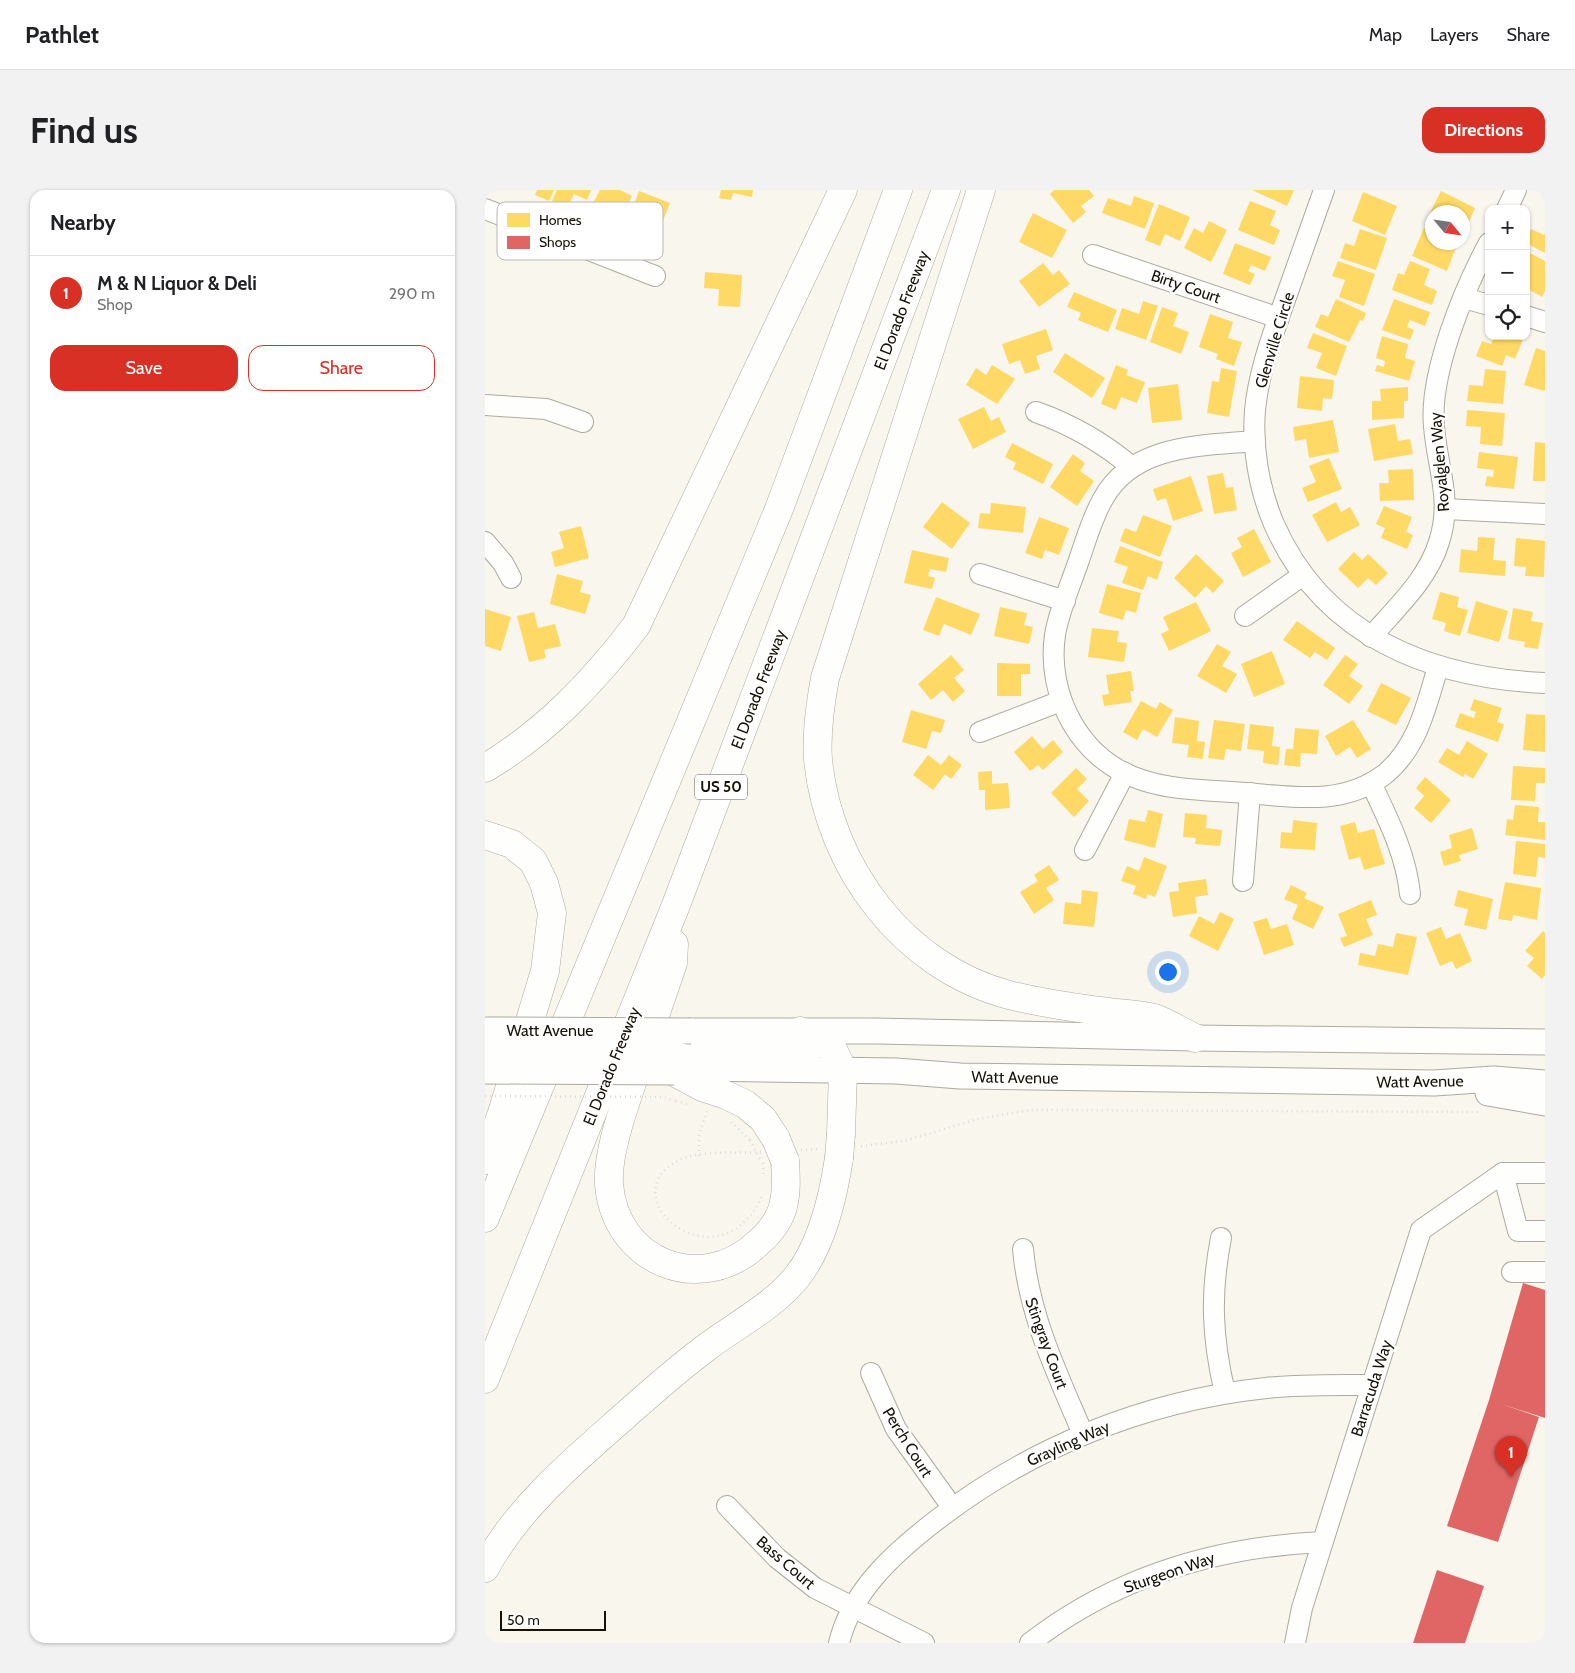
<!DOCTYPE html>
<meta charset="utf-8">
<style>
:root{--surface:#fff;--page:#f2f2f2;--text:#202124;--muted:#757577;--line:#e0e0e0;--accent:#d93025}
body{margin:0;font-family:Cabin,sans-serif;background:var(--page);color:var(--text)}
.controls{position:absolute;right:15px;top:15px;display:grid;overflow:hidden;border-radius:10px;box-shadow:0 1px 4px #0004}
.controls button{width:45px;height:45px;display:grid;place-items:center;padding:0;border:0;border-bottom:1px solid var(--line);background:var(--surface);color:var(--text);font:25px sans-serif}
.compass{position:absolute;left:940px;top:15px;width:45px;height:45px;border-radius:50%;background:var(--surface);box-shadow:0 1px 4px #0004;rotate:119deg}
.scale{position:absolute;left:15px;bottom:12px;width:106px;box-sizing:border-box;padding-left:5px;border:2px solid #161205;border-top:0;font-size:14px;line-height:18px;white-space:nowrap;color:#161205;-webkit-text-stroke:4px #fff;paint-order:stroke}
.you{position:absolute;left:682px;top:781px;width:18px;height:18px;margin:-12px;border:4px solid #fff;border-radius:50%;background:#1a73e8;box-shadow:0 0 0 8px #1a73e833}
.badge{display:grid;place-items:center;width:32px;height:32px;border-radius:50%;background:var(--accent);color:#fff;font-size:16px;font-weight:700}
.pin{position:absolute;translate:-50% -41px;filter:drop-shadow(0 1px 2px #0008)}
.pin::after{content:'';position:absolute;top:26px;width:18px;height:15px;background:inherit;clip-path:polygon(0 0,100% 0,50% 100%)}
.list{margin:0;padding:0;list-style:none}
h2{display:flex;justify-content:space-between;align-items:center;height:65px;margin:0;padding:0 20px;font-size:21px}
h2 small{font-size:16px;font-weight:400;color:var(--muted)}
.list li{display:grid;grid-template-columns:32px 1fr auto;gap:15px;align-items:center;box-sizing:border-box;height:75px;padding:0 20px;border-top:1px solid var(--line)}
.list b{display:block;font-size:19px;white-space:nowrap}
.list p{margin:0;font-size:16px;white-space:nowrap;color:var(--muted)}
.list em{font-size:16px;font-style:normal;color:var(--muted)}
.actions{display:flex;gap:10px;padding:15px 20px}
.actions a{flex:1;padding:11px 0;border:1px solid var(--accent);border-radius:15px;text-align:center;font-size:18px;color:var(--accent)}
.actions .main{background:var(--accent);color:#fff}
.icon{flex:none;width:28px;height:28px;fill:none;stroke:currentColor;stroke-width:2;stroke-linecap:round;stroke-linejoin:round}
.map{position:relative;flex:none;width:1060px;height:1453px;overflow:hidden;border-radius:15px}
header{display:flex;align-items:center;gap:30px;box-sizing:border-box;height:70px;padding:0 25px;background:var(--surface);border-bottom:1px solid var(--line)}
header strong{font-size:24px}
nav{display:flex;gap:28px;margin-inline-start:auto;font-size:18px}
.intro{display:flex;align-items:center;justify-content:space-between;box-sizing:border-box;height:120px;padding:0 30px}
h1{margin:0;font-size:35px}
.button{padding:12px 22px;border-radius:15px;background:var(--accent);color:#fff;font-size:18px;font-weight:700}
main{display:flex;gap:30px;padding:0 30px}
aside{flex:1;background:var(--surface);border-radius:15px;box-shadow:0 1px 4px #0004}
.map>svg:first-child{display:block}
.homes{fill:#ffd966}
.shops{fill:#e06666}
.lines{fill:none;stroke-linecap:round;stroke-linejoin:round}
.minor-casing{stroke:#adaa9f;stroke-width:22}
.major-casing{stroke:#adaa9f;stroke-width:27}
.highway-casing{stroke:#adaa9f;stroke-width:29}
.path{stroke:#dddcda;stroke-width:2.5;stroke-dasharray:1 4;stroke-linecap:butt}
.minor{stroke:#fefefc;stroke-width:20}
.major{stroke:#fefefc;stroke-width:25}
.highway{stroke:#fefefc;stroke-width:28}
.minor-bridge-casing{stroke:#adaa9f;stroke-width:22;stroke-linecap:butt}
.major-bridge-casing{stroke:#adaa9f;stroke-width:27;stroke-linecap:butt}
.highway-bridge-casing{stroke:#adaa9f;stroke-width:29;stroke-linecap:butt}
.path-bridge{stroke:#dddcda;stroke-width:2.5;stroke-dasharray:1 4;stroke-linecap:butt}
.minor-bridge{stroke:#fefefc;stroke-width:20}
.major-bridge{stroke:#fefefc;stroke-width:25}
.highway-bridge{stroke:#fefefc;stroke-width:28}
.labels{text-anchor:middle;stroke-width:5;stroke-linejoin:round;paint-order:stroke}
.shield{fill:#fff;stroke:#5c5950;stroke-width:1}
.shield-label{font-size:15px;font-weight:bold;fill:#161205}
.street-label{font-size:16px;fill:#161205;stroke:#fff}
.key{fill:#fff;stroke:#b9b8b4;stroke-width:1}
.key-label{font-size:14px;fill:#161205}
</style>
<header>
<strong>Pathlet</strong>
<nav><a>Map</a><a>Layers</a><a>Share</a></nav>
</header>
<div class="intro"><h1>Find us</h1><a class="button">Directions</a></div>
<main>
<aside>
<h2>Nearby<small></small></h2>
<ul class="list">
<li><span class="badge">1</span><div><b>M &amp; N Liquor &amp; Deli</b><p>Shop</p></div><em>290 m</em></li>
</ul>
<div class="actions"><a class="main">Save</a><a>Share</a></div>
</aside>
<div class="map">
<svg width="1060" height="1453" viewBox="0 0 1060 1453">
<rect width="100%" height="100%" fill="#f9f6ee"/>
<g class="homes">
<polygon points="52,0 69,0 64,11 50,5"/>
<polygon points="72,0 106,0 102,10 89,4 82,18 67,11"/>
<polygon points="115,0 135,0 147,6 132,38 119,31 124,21 108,13"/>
<polygon points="236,0 268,0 267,7 248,3 246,10 234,8"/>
<polygon points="569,0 604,0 609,6 596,16 601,22 588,33 565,4"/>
<polygon points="767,0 809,0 802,16"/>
<polygon points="154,1 185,13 175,38 158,31 153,44 140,39"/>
<polygon points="956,1 990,18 978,45 978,22 948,22 948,32 942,29"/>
<polygon points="878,2 912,16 900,45 867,31"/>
<polygon points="649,6 669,13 660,39 617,23 623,8 646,16"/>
<polygon points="765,11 791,21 785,35 795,40 789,55 753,40"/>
<polygon points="674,14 705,27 695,51 680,44 675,56 660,50"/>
<polygon points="548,23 582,40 567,68 534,52"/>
<polygon points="724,31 742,40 726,72 699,58 709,38 718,43"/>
<polygon points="939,38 948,41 948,52 973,52 962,81 927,66"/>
<polygon points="875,39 902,48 891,80 855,68 860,53 869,56"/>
<polygon points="1046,39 1059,45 1060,43 1060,63 1041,53"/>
<polygon points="750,53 786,67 780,81 766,75 763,81 770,84 765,95 738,84"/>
<polygon points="1041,61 1060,71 1060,101 1057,107 1041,98"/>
<polygon points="853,71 890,84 879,116 854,107 860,90 847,86"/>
<polygon points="925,71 945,79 939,95 952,101 947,115 907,100 913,83 919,85"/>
<polygon points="558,73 568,85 574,80 585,94 554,117 534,91"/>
<polygon points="220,82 257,85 255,117 233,116 234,99 219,98"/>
<polygon points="589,102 632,120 623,142 593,130 596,123 582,117"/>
<polygon points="851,109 881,123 878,131 875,130 864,152 830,137 836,124 843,127"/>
<polygon points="909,109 945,122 940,136 925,130 922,137 929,140 925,150 897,140"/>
<polygon points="658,111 673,116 661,150 630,139 637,118 654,124"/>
<polygon points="677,117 693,123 688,136 704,142 696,164 665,152"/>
<polygon points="725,124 748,132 743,148 757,152 749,176 731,169 733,164 714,157"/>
<polygon points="561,139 568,160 551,166 555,179 540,184 535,170 524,174 517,154"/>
<polygon points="828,143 862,156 851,186 831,178 837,163 822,158"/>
<polygon points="897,146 923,154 920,168 930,171 924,191 890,181 892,175 899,177 900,171 891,168"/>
<polygon points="1009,146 1030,146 1038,149 1030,169 1021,165 1017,176 991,166 997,151 1006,154"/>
<polygon points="1051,158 1060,161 1060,201 1039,195"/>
<polygon points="580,163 620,188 607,208 568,182"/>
<polygon points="507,175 530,189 512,214 481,195 491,178 501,185"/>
<polygon points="631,175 643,180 641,185 660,192 652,213 636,207 631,220 616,214"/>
<polygon points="736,178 752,181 744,227 722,223 727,191 734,192"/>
<polygon points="1000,179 1021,181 1018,214 982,211 984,195 998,196"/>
<polygon points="815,186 849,190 847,209 838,208 837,221 812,218"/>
<polygon points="693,194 697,230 667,233 663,198"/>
<polygon points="923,197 923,211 919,211 919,228 887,230 887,211 896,211 895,199"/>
<polygon points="499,217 506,231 514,227 521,242 488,259 473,229"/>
<polygon points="982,220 1020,223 1017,256 995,254 996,237 981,236"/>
<polygon points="848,230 854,262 824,268 821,249 810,251 808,237"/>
<polygon points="910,234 913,251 925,249 928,264 889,271 883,239"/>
<polygon points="1050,252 1060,253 1060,291 1048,291"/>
<polygon points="527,253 568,274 558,294 528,279 531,273 520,267"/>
<polygon points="994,262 1033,267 1029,299 1000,296 1002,286 1008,287 1009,280 992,278"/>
<polygon points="588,264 600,273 595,281 609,291 592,316 565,297"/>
<polygon points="844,268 857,299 823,312 817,298 831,292 824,276"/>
<polygon points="928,279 929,310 895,311 894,293 904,293 903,280"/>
<polygon points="738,283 741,298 748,297 752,320 729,324 722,286"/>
<polygon points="706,286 718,321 688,331 681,308 672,311 668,299"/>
<polygon points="457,312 485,333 467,359 438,337"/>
<polygon points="851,312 856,322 865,317 875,335 842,352 827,325"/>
<polygon points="506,313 541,317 538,343 493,338 495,323 505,324"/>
<polygon points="899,316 927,327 921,342 928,345 922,359 896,348 900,338 891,334"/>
<polygon points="658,325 687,336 675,367 635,351 640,338 651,342"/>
<polygon points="554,327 584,338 574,365 560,360 557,369 540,363"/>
<polygon points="96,336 104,368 70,377 66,362 79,358 74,342"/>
<polygon points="769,339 786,372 758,387 746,363 757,357 752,348"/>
<polygon points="993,347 1010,348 1008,370 1021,371 1020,386 974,382 976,359 992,361"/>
<polygon points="1031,348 1060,351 1059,387 1040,386 1041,377 1029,376"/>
<polygon points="635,356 678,372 672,390 663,386 658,400 637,393 643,377 629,372"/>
<polygon points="427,360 464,368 461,382 445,379 443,386 450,388 447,399 419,393"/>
<polygon points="869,362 877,370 883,364 903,383 891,395 883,388 873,398 853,379"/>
<polygon points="711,364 739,391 728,403 721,396 710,408 689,388"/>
<polygon points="72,384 98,391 95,402 106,405 100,424 65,414"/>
<polygon points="622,394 656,403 651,423 641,420 638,430 614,423"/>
<polygon points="955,402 974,407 972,417 983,420 975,446 959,441 961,433 947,429"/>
<polygon points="451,407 495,424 486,445 459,434 454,446 438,440"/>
<polygon points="991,411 1023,421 1014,452 982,443"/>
<polygon points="711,412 726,441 684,461 676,444 684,440 678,427"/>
<polygon points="515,417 542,423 539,435 548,437 544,454 509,446"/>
<polygon points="1028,418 1048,422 1046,431 1058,433 1053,459 1039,457 1040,452 1023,449"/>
<polygon points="0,419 26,427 16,461 0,456"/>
<polygon points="49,422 53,438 70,434 76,456 59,460 61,468 44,472 32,426"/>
<polygon points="812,431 850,458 842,470 830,462 825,468 798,450"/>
<polygon points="607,438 634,441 632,452 642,453 639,472 603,467"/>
<polygon points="732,454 746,462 737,476 752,484 741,503 712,486"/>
<polygon points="787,461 800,494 769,507 756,474"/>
<polygon points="466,465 479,480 469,488 480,501 468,512 458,500 446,510 433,494"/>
<polygon points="860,465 873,474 864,486 878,496 864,514 838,495"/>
<polygon points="512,473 545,474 545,484 536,484 536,506 512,506"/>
<polygon points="646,481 649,501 645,501 647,512 619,516 617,505 624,504 621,485"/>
<polygon points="896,493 926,508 911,535 882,521"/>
<polygon points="989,509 1017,518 1012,532 1019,534 1013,552 970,537 975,523 989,528 991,522 985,520"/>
<polygon points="656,511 671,519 675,512 688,520 672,547 658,539 652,550 638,542"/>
<polygon points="426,520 460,530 456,543 447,541 441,559 417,552"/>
<polygon points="1041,524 1060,525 1060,562 1038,560"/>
<polygon points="690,527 714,531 712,551 720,552 718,569 702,567 704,555 687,553"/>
<polygon points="729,530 760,534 756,561 741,559 739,570 723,568"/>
<polygon points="868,530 886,559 872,568 865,557 851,566 840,546"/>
<polygon points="765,534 789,537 787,556 795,557 793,575 778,573 779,561 762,559"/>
<polygon points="810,538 834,540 832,564 816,563 815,577 799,575 801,559 808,559"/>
<polygon points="547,546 558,559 568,550 578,562 558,580 553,575 545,581 529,562"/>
<polygon points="982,551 1003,564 988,589 980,584 978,587 953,572 962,558 974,565"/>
<polygon points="443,565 456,575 464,565 477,575 466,589 460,584 448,600 428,585"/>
<polygon points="1028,576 1060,578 1060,593 1051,593 1050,611 1026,610"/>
<polygon points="591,578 602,589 592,599 604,611 589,627 566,603"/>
<polygon points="507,581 507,594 523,593 525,618 500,620 500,600 494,600 493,582"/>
<polygon points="940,587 966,610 946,633 929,618 939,606 931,598"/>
<polygon points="1030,615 1054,617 1053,632 1060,632 1060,650 1020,645 1022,629 1028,630"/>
<polygon points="663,620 678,624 670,658 639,650 644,629 660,632"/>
<polygon points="700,623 722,625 721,638 737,640 735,656 710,654 711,648 698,647"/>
<polygon points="808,630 832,633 830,660 795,658 796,642 807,643"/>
<polygon points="870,632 873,643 889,639 900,674 879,680 875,667 864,670 855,636"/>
<polygon points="987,638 993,659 974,665 976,671 959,676 955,662 967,658 964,645"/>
<polygon points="1031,651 1060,654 1060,668 1053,667 1051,687 1028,684"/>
<polygon points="659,667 682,676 670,707 662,704 661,709 648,704 651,696 636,691 642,676 654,681"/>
<polygon points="564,675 574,690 561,698 569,710 549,724 535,702 553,691 549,685"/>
<polygon points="721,689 723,705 710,707 712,723 688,727 684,702 694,701 693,693"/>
<polygon points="1020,692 1056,698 1052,730 1028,725 1027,731 1013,729"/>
<polygon points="806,695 822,703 819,708 839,717 828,739 807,729 813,715 799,709"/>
<polygon points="597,700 613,702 609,737 578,734 580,712 596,714"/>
<polygon points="973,700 1008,709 1001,740 979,735 983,719 969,716"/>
<polygon points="886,710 892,725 881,729 888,745 859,757 855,748 862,746 853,724"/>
<polygon points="735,722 749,729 733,761 704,746 714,726 729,734"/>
<polygon points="782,728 786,739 802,734 809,755 779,765 768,732"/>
<polygon points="956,737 961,749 975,743 987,771 971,779 967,771 955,776 941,743"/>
<polygon points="1058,741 1060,743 1060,785 1057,789 1042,776 1049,768 1040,761"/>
<polygon points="911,743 932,747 923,785 873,775 875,763 890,766 893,754 908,757"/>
</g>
<g class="shops">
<polygon points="1038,1093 1060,1100 1060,1228 1016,1214 1054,1227 1013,1352 962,1336 1004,1210"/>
<polygon points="952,1380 999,1396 980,1453 928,1453"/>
</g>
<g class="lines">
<g class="minor-casing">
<g id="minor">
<path d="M839,0C826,36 814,71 801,107C788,144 774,180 770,220C767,258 774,299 789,334C838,446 945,488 1060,493"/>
<polyline points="0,19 170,86"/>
<polyline points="1022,19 1031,0"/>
<polyline points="608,65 794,128"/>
<polyline points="979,108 1004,115"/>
<polyline points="1041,126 1060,132"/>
<polyline points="0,215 61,219 98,232"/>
<path d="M551,222C588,235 617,252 647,277"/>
<path d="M770,251C716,256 648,254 618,309C607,328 601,350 594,370C586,394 574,420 570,445C561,506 596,571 657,590C690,601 727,600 761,603C809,607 859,616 900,584C933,557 941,516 953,477"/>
<polyline points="960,319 1060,324"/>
<polyline points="0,352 18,373 26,388"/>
<polyline points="495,384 580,411"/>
<polyline points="760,426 818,385"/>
<path d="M886,447C911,418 943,389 954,352C968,309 952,278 949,236C944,184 979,99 1004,53"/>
<polyline points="495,542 576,511"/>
<path d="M886,593C903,629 921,664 925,704"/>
<polyline points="600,660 640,583"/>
<polyline points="758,691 765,603"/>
<polyline points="196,863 317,863 350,852"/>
<polyline points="1018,983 1033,1041 1060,1041"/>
<path d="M736,1048C725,1104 727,1148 740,1203"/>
<path d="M538,1059C544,1126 572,1183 598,1244"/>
<polyline points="1027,1082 1060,1082"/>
<polyline points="386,1183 411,1239 467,1317"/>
<polyline points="242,1316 292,1368 330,1398 439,1453"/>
<path d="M354,1453C366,1403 405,1367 444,1336C541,1259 658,1211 781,1198C817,1194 852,1195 887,1195"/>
<path d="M545,1453C630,1387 731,1357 837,1352"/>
<polyline points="810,1453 817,1418 936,1040 1018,983 1060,983"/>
</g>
</g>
<g class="major-casing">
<g id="major">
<polyline points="206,841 391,841 710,848 1060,852"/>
<polyline points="189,882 217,878 411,881 475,886 949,893 1009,889 1060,893"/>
<polyline points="1003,903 1060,913"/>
</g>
</g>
<g class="highway-casing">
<g id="highway">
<path d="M496,0L340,488C335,515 331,542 333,570C344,677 418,777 524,805C557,813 590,818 624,822C638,824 656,824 669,828C683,833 697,842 710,848"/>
<path d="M0,578C61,542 108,492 151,436L358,0"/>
<polyline points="0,645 27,654 48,671 59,693 67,723 60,781 17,923 0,970"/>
<path d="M189,754L188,773C175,811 162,849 149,887C139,917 122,963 124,994C130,1072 216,1107 273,1053C283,1045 293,1032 297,1020C302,1004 301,988 300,971"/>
<polyline points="315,841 345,853 358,881 356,944"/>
<polyline points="189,882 217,897 241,905 260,914 278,929 291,949"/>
<polyline points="0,1028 294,319 413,0"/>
<polyline points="0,1189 191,715 461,0"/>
<path d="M0,1378C32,1319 85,1274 135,1230C163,1205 191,1180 222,1157C251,1135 287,1117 311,1088C337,1056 348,1008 354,968"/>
</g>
</g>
<g class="path">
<polyline points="191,911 202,914"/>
<polyline points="246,932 265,950"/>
<polyline points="376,956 419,951 493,929 545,920 996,922"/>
<polyline points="316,960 336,959"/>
<path d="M276,962C249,964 209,958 186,975C130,1015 238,1097 278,1004"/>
<polyline points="214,966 214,945 222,921"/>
<polyline points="278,973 279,987"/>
</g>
<use href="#minor" class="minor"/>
<use href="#major" class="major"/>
<use href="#highway" class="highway"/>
<g class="minor-bridge-casing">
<polyline id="minor-bridge" points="0,861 196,863"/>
</g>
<g class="major-bridge-casing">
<g id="major-bridge">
<polyline points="0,840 206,841"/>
<polyline points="0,881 189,882"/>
</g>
</g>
<g class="highway-bridge-casing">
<g id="highway-bridge">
<polyline points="291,949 300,971"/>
<polyline points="354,968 356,944"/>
</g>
</g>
<g class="path-bridge">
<polyline points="0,906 179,907 191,911"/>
<polyline points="265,950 275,969"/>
</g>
<use href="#minor-bridge" class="minor-bridge"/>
<use href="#major-bridge" class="major-bridge"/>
<use href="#highway-bridge" class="highway-bridge"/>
</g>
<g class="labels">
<rect class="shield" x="210" y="584.5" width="52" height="25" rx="4"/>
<g class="shield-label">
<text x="236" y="602">US 50</text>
</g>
<g class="street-label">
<text transform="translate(701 96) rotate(19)" y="6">Birty Court</text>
<text transform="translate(416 120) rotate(-69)" y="6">El Dorado Freeway</text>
<text transform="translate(789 150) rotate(-73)" y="6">Glenville Circle</text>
<text transform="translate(954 272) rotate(-95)" y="6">Royalglen Way</text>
<text transform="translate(273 499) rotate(-69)" y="6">El Dorado Freeway</text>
<text x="65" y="846">Watt Avenue</text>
<text transform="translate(126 876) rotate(-68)" y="6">El Dorado Freeway</text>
<text transform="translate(530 887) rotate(1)" y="6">Watt Avenue</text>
<text transform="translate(935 891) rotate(-1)" y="6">Watt Avenue</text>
<text transform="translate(562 1153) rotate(70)" y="6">Stingray Court</text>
<text transform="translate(886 1198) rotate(-72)" y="6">Barracuda Way</text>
<text transform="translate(423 1252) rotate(58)" y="6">Perch Court</text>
<text transform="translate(583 1253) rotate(-24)" y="6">Grayling Way</text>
<text transform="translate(301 1372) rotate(41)" y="6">Bass Court</text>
<text transform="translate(684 1382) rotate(-19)" y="6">Sturgeon Way</text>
</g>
</g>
<rect x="12" y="12" width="166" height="58" rx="8" class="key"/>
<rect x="22" y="23" width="23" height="14" fill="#ffd966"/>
<rect x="22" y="46" width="23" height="13" fill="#e06666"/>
<g class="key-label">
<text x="54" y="35">Homes</text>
<text x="54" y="57">Shops</text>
</g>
</svg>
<div class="controls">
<button>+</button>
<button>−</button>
<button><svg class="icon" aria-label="locate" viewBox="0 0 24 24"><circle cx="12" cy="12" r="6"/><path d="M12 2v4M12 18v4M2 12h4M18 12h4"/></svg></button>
</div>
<svg class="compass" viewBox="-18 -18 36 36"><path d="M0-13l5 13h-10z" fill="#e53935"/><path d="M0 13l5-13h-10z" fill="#757577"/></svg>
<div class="scale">50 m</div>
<div class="you"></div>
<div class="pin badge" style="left:1026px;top:1287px">1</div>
</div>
</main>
